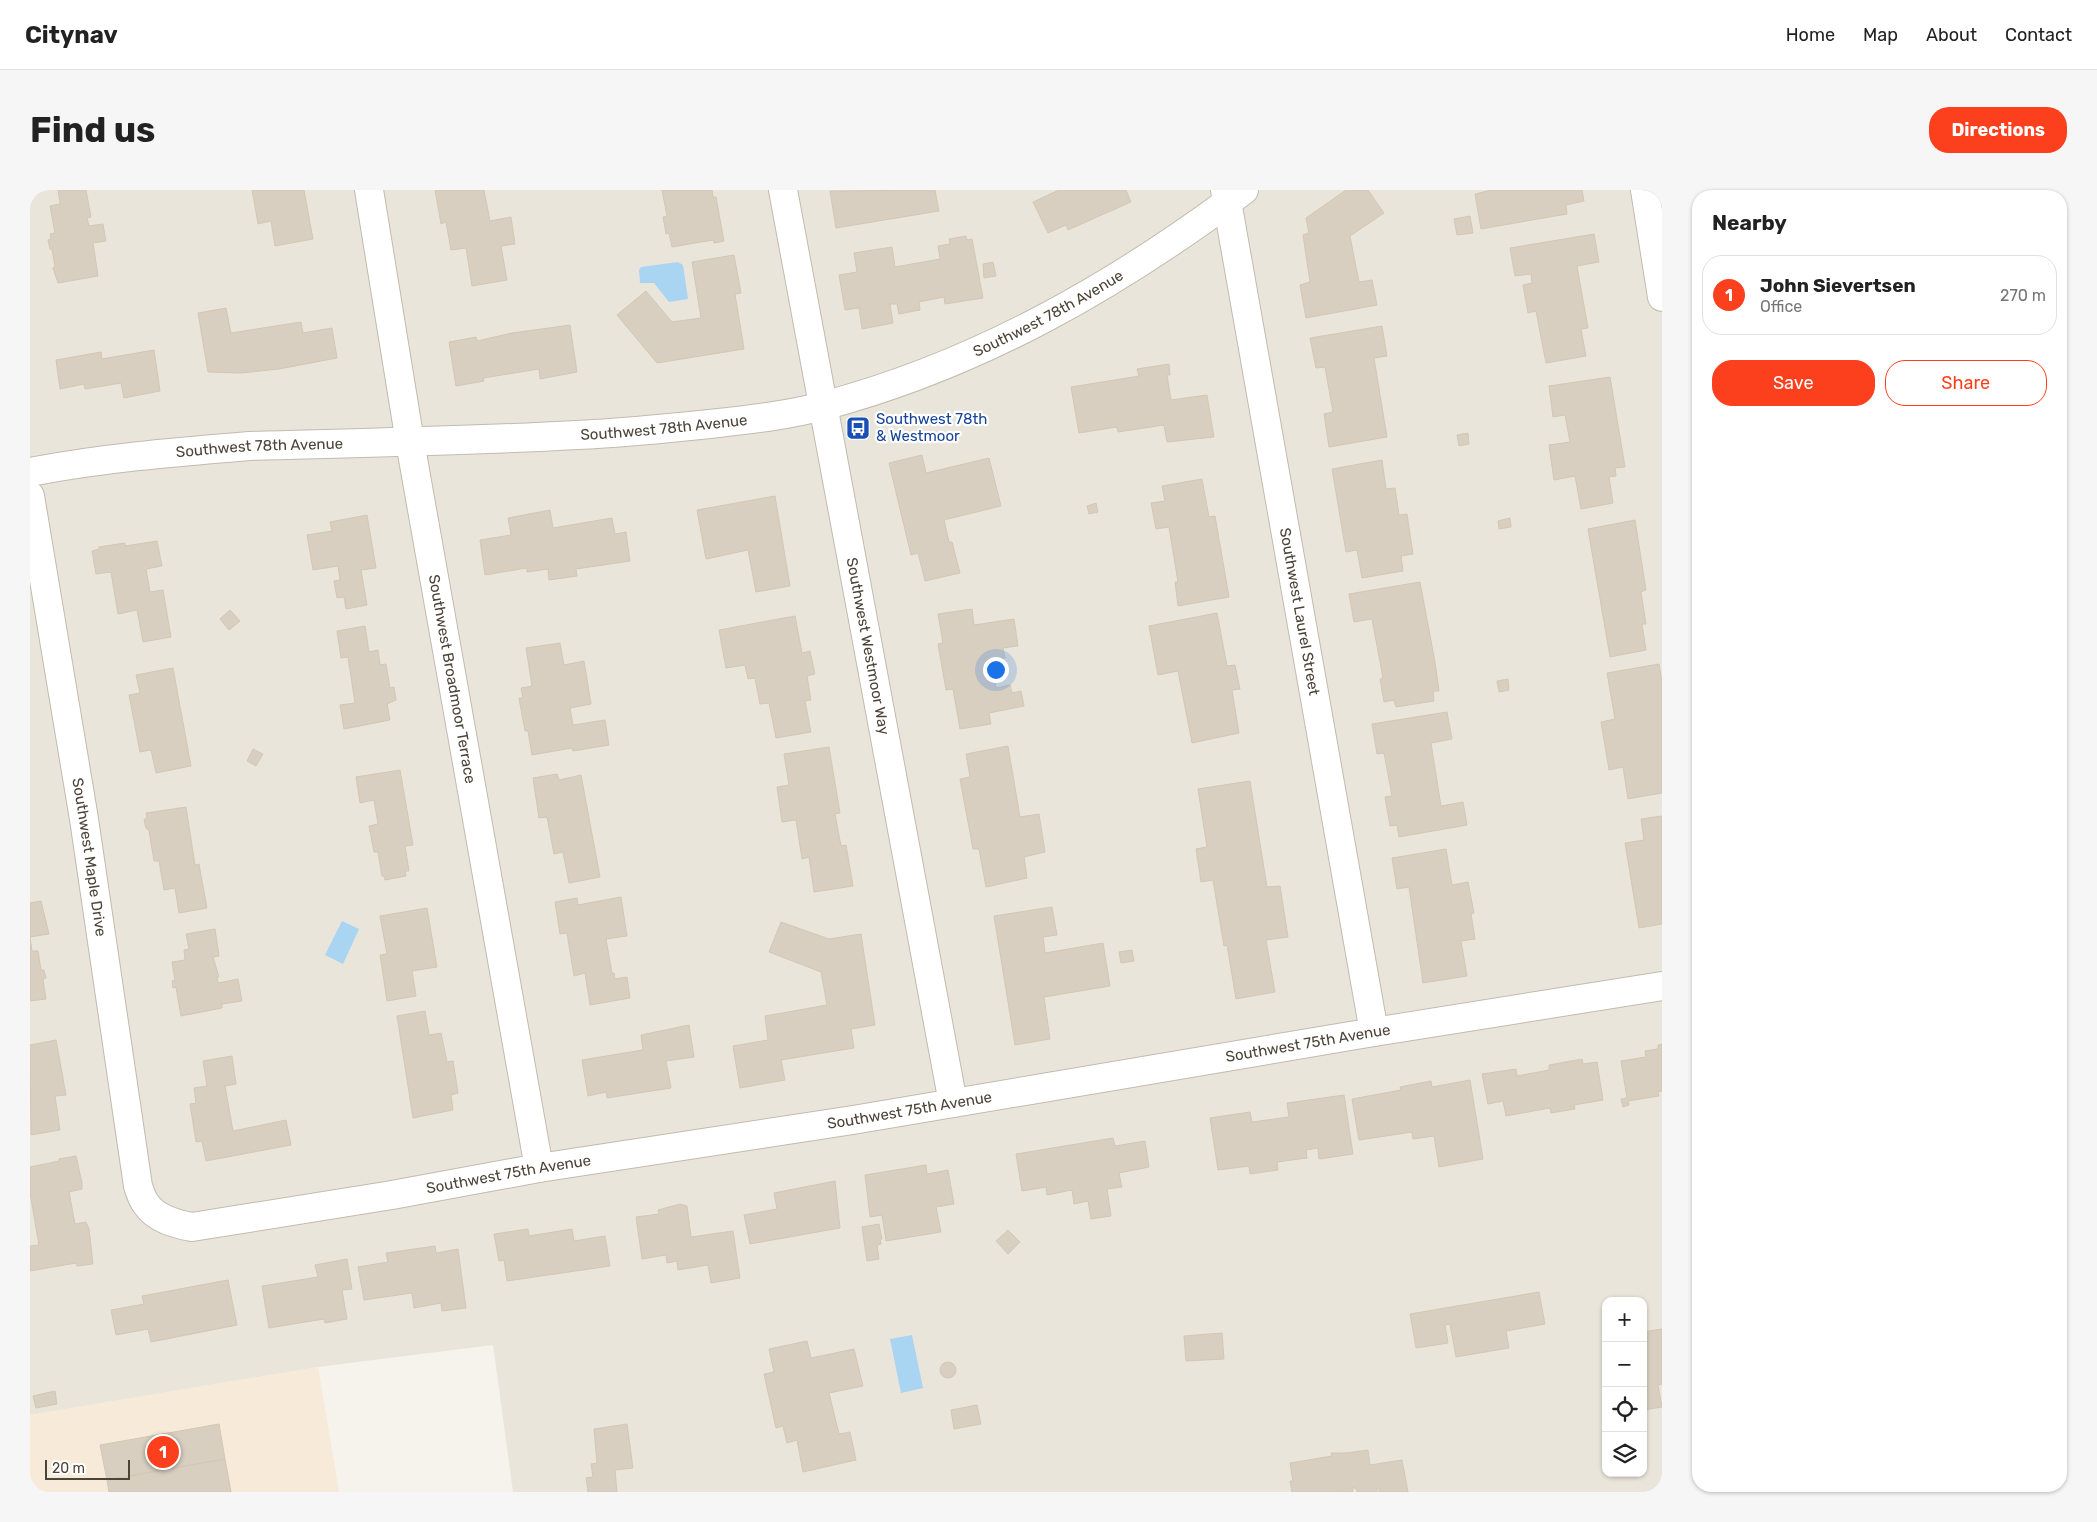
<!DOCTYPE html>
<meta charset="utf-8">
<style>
:root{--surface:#fff;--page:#f6f6f6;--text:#222;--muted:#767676;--line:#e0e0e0;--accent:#fc3f1d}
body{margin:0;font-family:Rubik,sans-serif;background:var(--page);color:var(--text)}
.controls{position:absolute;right:15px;bottom:15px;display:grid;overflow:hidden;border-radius:10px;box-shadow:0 1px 4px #0004}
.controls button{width:45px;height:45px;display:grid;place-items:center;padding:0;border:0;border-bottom:1px solid var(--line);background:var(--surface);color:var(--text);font:25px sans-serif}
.scale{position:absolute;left:15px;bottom:12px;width:85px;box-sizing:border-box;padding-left:5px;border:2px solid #4b4439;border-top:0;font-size:14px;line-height:18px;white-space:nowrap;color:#4b4439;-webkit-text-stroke:4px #fff;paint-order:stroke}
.you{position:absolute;left:965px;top:479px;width:18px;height:18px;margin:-12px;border:4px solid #fff;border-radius:50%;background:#1a73e8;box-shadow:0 0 0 8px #1a73e833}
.badge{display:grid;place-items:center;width:32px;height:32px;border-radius:50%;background:var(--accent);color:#fff;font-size:16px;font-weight:700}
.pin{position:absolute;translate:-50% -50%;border:2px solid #fff;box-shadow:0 1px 5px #0006}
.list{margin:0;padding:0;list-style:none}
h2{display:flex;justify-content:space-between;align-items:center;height:65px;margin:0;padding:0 20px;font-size:21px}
h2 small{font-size:16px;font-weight:400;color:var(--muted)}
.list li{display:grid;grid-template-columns:32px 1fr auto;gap:15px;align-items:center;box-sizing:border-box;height:80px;margin:0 10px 10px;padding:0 10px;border:1px solid var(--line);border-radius:20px}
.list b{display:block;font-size:19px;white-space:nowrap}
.list p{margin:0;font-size:16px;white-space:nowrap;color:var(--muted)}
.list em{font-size:16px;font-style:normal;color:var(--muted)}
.actions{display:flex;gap:10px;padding:15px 20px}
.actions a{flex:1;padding:11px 0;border:1px solid var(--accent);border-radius:20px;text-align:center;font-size:18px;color:var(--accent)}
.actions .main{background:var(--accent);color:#fff}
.icon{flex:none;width:28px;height:28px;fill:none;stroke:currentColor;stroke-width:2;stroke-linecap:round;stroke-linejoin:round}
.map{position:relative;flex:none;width:1632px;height:1302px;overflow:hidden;border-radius:20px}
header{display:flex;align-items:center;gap:30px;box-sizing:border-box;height:70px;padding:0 25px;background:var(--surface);border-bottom:1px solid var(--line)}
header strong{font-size:24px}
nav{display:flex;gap:28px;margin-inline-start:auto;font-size:18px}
.intro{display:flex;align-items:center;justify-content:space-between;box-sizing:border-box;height:120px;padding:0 30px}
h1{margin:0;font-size:35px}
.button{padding:12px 22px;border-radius:20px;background:var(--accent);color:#fff;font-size:18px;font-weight:700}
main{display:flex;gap:30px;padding:0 30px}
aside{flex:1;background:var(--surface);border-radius:20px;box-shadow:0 1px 4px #0004}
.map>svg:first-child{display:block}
.residential{fill:#eae5da;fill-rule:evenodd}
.commercial{fill:#f7ead8}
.water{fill:#a9d4f2}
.building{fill:#d8cfc1;stroke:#d3c7b4}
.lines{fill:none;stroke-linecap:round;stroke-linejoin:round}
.minor-casing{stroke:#c2bbae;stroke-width:30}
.minor{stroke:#fff;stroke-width:28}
.labels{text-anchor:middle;stroke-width:4.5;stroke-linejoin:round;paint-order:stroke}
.street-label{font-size:15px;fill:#4b4439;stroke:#fff}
.transit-label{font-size:15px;fill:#164399;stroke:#fff;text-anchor:start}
</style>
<header>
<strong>Citynav</strong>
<nav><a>Home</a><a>Map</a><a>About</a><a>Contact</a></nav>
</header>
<div class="intro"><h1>Find us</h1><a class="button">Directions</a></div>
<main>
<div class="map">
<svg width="1632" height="1302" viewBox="0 0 1632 1302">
<rect width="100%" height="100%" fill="#f6f3ec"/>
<path class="residential" d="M0,0H1632V1302H483L463,1155L288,1177L0,1225ZM1576,1111H1613V1283H1576Z"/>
<polygon class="commercial" points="288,1177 309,1302 0,1302 0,1225"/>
<g class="water">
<polygon points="648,72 653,75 658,109 639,112 624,93 610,93 609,80 611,77"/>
<polygon points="312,731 329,739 313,774 295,765"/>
<polygon points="882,1145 893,1198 871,1203 860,1149"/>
</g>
<g class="building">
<polygon points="28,0 56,0 61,27 57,28 59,36 73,34 76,51 63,53 68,86 28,93 23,78 25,76 22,60 20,59 18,50 21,49 20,44 25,43 20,16 30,14"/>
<polygon points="222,0 274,0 283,49 245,56 241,31 228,34"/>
<polygon points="405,0 454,0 460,31 481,27 485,54 471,56 477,90 442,96 436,58 421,60 416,32 411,34"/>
<polygon points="632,0 682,0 683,7 686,7 694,51 684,53 683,50 642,57 639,43 636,44 633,27 637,26"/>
<polygon points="905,0 909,21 806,38 800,1"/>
<polygon points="1029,0 1096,0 1101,12 1038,40 1036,35 1018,43 1003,12"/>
<polygon points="1316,0 1338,0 1354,23 1320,46 1329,92 1342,90 1347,115 1276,128 1270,95 1280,92 1273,45 1279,43 1276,28"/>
<polygon points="1552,0 1554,11 1536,15 1537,24 1451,39 1445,4 1461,0"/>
<polygon points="1440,26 1443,43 1427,45 1424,29"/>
<polygon points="1564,44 1569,72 1547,76 1558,138 1551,139 1556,166 1516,173 1506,121 1498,123 1493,95 1502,93 1501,84 1485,86 1480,58"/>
<polygon points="936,46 937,50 942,49 953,108 915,114 914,107 889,112 890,120 869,124 867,114 860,114 863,133 832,139 829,118 815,120 809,85 827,82 824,63 862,57 865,77 910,69 908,56 920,54 919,49"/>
<polygon points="704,65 711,103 705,104 714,159 627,173 587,125 616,101 642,132 671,128 662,72"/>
<polygon points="963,72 966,86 954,88 953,74"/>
<polygon points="196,118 201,143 271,132 273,143 302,138 307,168 249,179 211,183 178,182 168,123"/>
<polygon points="540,135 547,182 510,189 509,179 453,188 454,191 426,196 419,152 446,147 447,151 482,143"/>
<polygon points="1352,136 1357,166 1344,168 1357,247 1299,257 1294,224 1303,222 1295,177 1286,178 1280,148"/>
<polygon points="124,160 130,201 94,208 91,193 55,199 54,194 30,199 26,170 71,162 72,169"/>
<polygon points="1139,174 1140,185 1137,185 1141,210 1177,205 1184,247 1137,252 1134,235 1088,242 1087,237 1049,243 1041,197 1109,186 1107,179"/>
<polygon points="1580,187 1595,277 1585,278 1586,286 1579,287 1583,313 1551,319 1545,286 1524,290 1519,255 1540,252 1535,225 1523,227 1519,196"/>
<polygon points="1438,243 1439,254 1429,256 1427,245"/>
<polygon points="892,265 896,283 959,268 971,316 914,330 919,352 922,352 930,383 895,391 888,363 881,365 859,273"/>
<polygon points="1352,270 1356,299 1365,298 1369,325 1377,324 1383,364 1371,366 1373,381 1332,388 1327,360 1316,362 1302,279"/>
<polygon points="1172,289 1179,327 1185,326 1199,407 1148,416 1145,392 1148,392 1139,337 1126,339 1121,313 1135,311 1132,296"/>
<polygon points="745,306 760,396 726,402 718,360 676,369 667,320"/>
<polygon points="1066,313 1068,322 1059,324 1057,316"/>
<polygon points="520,320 523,338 582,328 585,344 596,342 600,371 546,379 547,386 519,390 518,379 497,382 497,378 455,385 450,350 481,345 478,328"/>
<polygon points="337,325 346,378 331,380 337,415 316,419 314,407 307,408 304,391 310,390 308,376 283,380 277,345 302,341 300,332"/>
<polygon points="1480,328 1481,337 1469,339 1468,331"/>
<polygon points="1605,330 1616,400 1611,402 1616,434 1612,434 1616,460 1580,467 1558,339"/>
<polygon points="127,351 132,376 116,379 120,402 133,400 141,447 113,452 107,420 88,424 81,382 66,384 62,361 69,359 69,357 95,353 95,356"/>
<polygon points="1390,392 1405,472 1409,501 1403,501 1404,511 1366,517 1364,510 1354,512 1350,489 1353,488 1342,429 1324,432 1319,404"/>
<polygon points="942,419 944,435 984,429 988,456 973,458 975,468 961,470 966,498 980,495 982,503 991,501 994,516 959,523 961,534 930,539 923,499 916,500 908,454 913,453 908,424"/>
<polygon points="200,420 210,431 199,440 190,429"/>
<polygon points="1187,423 1197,476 1205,475 1210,499 1202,500 1209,543 1162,553 1148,481 1128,485 1119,436"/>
<polygon points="765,426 772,463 780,461 785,484 777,486 781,510 775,511 781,542 746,548 739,513 730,514 725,488 718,489 715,475 696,478 689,440"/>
<polygon points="335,436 339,462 348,460 350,475 356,474 360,498 364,497 366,510 357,514 360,530 314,539 310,515 325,513 318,467 311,468 307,441"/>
<polygon points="530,453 534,475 554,471 561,514 540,518 543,535 575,530 579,555 543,561 542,558 502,565 498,541 495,541 489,508 493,508 491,498 502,496 496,458"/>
<polygon points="1629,474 1632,491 1632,603 1598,609 1593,577 1579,580 1571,532 1585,529 1577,483"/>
<polygon points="143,478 161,576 126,583 121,560 110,562 99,505 110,503 106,485"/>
<polygon points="1478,489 1479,500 1469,502 1467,491"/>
<polygon points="1417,522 1422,549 1401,553 1411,616 1433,612 1437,635 1369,647 1367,635 1360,636 1355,607 1362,606 1354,563 1347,564 1342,534"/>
<polygon points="978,556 990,627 1009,624 1015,662 994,667 997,688 956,697 949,659 943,659 930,589 940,587 936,564"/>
<polygon points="799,557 810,623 805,624 811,656 816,655 823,696 784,702 779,667 772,669 766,630 752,632 747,597 759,595 754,564"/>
<polygon points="223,559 233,564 226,576 217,571"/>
<polygon points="370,580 383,655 375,656 379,681 375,681 376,686 355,690 354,686 352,686 348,662 344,662 339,636 348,634 344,610 330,613 326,587"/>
<polygon points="527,584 529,590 551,585 570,687 539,693 533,662 524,664 517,627 509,628 503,588"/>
<polygon points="1220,591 1237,697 1250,696 1258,747 1236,750 1245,802 1206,809 1197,755 1194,756 1183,690 1171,692 1166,659 1177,657 1168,599"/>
<polygon points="156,617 165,675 169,674 177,718 149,723 145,698 134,700 129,671 124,671 119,641 116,638 114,630 117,627 116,623"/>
<polygon points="1632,626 1632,734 1609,738 1595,653 1614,650 1611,629"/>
<polygon points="1416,659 1422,695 1438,692 1444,723 1441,724 1445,749 1431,751 1437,786 1393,793 1379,697 1367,699 1362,668"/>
<polygon points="591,707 597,746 576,749 582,783 584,783 585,789 597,787 600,808 560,815 555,783 544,786 537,743 530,744 525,712 547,708 548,715"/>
<polygon points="11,711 19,744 0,747 2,761 8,761 11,780 14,780 16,788 13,789 16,809 0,811 0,713"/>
<polygon points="1022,717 1027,745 1013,747 1015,763 1073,753 1080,796 1014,807 1020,849 985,855 964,726"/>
<polygon points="397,718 407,777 382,781 386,806 357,811 350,765 357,764 350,726"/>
<polygon points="751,732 799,749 831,744 845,835 821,839 824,858 751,870 755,890 710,898 703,856 738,850 735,826 797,815 791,782 739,762"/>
<polygon points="185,739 189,766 183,767 189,787 187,787 188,793 208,789 212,811 192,814 192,818 151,826 146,797 143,798 142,791 145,790 142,772 155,770 154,760 159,759 156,744"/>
<polygon points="1102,760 1104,771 1091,773 1089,762"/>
<polygon points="395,821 399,845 411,843 417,872 423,871 428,903 421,905 423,920 383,928 367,826"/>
<polygon points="659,835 664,867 636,871 641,898 577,908 576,902 558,906 552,870 613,860 611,845"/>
<polygon points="26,850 36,905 25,906 30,940 1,945 0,855"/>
<polygon points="1632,854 1632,901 1628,902 1629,906 1598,911 1599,915 1593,917 1591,909 1597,908 1591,871 1616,867 1615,861 1628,859 1628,855"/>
<polygon points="202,866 206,894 195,896 203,941 256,930 261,955 176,971 172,951 166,952 160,914 166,913 164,898 177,896 173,871"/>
<polygon points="1552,869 1553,874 1567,872 1573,910 1544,915 1545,919 1521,923 1520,918 1476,926 1473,911 1458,914 1452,884 1486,879 1487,886 1519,880 1519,875"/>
<polygon points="1440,890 1453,969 1409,977 1404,946 1383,949 1382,942 1329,950 1322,909 1371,900 1370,897 1401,891 1402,897"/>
<polygon points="1314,905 1323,964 1289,969 1288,958 1276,960 1277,968 1247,972 1248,980 1220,984 1219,976 1188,980 1180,928 1220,922 1222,932 1259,927 1257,913"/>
<polygon points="1083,948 1085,956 1115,951 1119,977 1089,983 1092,997 1077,999 1081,1026 1061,1029 1058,1011 1044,1014 1042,1000 1017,1005 1016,997 992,1001 986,964"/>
<polygon points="46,966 52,993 52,999 39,1002 45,1034 56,1032 59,1039 63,1074 47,1076 46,1073 0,1081 0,1056 9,1055 0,1003 0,977 29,971 29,969"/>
<polygon points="896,975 897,984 918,980 924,1014 906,1017 911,1042 856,1051 852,1025 840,1027 835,985"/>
<polygon points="805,991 810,1038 720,1054 714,1025 747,1019 744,1003"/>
<polygon points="650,1014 657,1016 661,1047 703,1041 710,1088 681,1093 678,1075 648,1080 647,1071 637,1073 636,1065 612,1069 606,1027 629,1024 628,1020"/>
<polygon points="849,1034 852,1049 850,1049 851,1054 847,1055 849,1069 837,1071 832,1037"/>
<polygon points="498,1039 499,1046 542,1039 544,1051 575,1046 580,1076 477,1091 474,1070 469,1071 464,1044"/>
<polygon points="978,1040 990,1052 978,1064 966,1051"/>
<polygon points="405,1056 406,1063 428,1059 436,1118 412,1121 411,1113 384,1118 382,1103 334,1110 328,1077 358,1072 356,1063"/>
<polygon points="317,1069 322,1099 312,1100 317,1129 295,1133 294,1129 239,1138 232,1096 288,1087 285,1075"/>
<polygon points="198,1090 207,1135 121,1152 118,1139 86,1145 81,1120 114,1114 112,1106"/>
<polygon points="1509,1102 1515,1134 1476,1141 1479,1158 1426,1167 1420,1134 1415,1135 1418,1153 1386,1158 1380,1124"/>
<polygon points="1632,1139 1632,1194 1628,1195 1632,1217 1613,1220 1613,1142"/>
<polygon points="1192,1143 1194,1169 1156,1171 1154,1146"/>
<polygon points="777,1151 781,1168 824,1159 833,1196 799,1203 809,1244 820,1242 826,1270 773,1282 767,1250 757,1253 753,1236 746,1238 734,1184 744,1182 739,1159"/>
<circle cx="918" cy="1180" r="8"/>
<polygon points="25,1201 27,1214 6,1218 3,1206"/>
<polygon points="947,1215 951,1234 924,1239 921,1220"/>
<polygon points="189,1234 195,1269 77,1290 70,1255"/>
<polygon points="597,1234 603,1278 585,1280 587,1302 558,1302 556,1288 563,1287 561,1274 567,1273 564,1239"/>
<polygon points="1338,1260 1340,1275 1372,1270 1378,1302 1349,1302 1349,1298 1347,1298 1347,1302 1327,1302 1326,1298 1322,1298 1323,1302 1310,1302 1310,1300 1308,1302 1262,1302 1260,1291 1263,1291 1260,1273 1302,1266 1301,1263 1316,1263"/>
<polygon points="195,1269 201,1302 79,1302 77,1290"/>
</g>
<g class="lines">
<g class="minor-casing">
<g id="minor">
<path id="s1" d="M339,0L380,252L509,978"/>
<path id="s2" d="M753,0L923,913"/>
<path id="s3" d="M1195,0L1344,842"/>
<polyline points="1615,0 1632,107"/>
<path id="s4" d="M0,282C72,268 146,262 219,256C328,253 438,251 547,245C595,243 642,238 689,233C724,229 759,225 793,216C948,175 1086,96 1214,0"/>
<path id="s5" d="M0,306L54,629L108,996C110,1002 112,1009 116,1014C126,1029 146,1034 162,1037L362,1005L509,978L823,930L1344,842L1632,796"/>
</g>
</g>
<use href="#minor" class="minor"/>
</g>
<defs>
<g id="bus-square" transform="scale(1.25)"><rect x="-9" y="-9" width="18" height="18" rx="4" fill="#1a4fb4" stroke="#fff"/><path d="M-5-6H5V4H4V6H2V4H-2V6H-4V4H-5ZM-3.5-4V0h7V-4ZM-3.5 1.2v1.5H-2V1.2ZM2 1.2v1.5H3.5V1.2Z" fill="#fff"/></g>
</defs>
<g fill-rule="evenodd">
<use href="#bus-square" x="828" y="238"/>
</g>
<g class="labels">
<g class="street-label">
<text dy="5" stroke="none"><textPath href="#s4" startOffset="1041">Southwest 78th Avenue</textPath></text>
<text dy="5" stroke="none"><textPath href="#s4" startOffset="636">Southwest 78th Avenue</textPath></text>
<text dy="5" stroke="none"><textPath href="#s4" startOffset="231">Southwest 78th Avenue</textPath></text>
<text dy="5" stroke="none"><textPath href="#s3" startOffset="428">Southwest Laurel Street</textPath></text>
<text dy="5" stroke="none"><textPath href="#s2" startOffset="464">Southwest Westmoor Way</textPath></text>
<text dy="5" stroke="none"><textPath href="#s1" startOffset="496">Southwest Broadmoor Terrace</textPath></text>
<text dy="5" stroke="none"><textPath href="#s5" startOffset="366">Southwest Maple Drive</textPath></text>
<text dy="5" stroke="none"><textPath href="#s5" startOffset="1902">Southwest 75th Avenue</textPath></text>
<text dy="5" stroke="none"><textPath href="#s5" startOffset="1498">Southwest 75th Avenue</textPath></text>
<text dy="5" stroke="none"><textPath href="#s5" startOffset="1092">Southwest 75th Avenue</textPath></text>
</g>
<g class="transit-label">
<text x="846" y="234">Southwest 78th<tspan x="846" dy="17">&amp; Westmoor</tspan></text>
</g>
</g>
</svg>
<div class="controls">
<button>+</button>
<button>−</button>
<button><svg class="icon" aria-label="locate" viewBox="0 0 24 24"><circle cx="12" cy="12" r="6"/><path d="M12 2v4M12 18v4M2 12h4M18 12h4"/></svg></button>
<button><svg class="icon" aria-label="layers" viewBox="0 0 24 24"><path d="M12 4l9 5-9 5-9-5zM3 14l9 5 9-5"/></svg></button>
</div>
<div class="scale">20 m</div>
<div class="you"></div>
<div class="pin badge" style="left:133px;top:1262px">1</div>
</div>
<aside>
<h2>Nearby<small></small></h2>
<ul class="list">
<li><span class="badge">1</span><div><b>John Sievertsen</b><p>Office</p></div><em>270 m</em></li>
</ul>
<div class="actions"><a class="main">Save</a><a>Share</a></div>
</aside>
</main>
